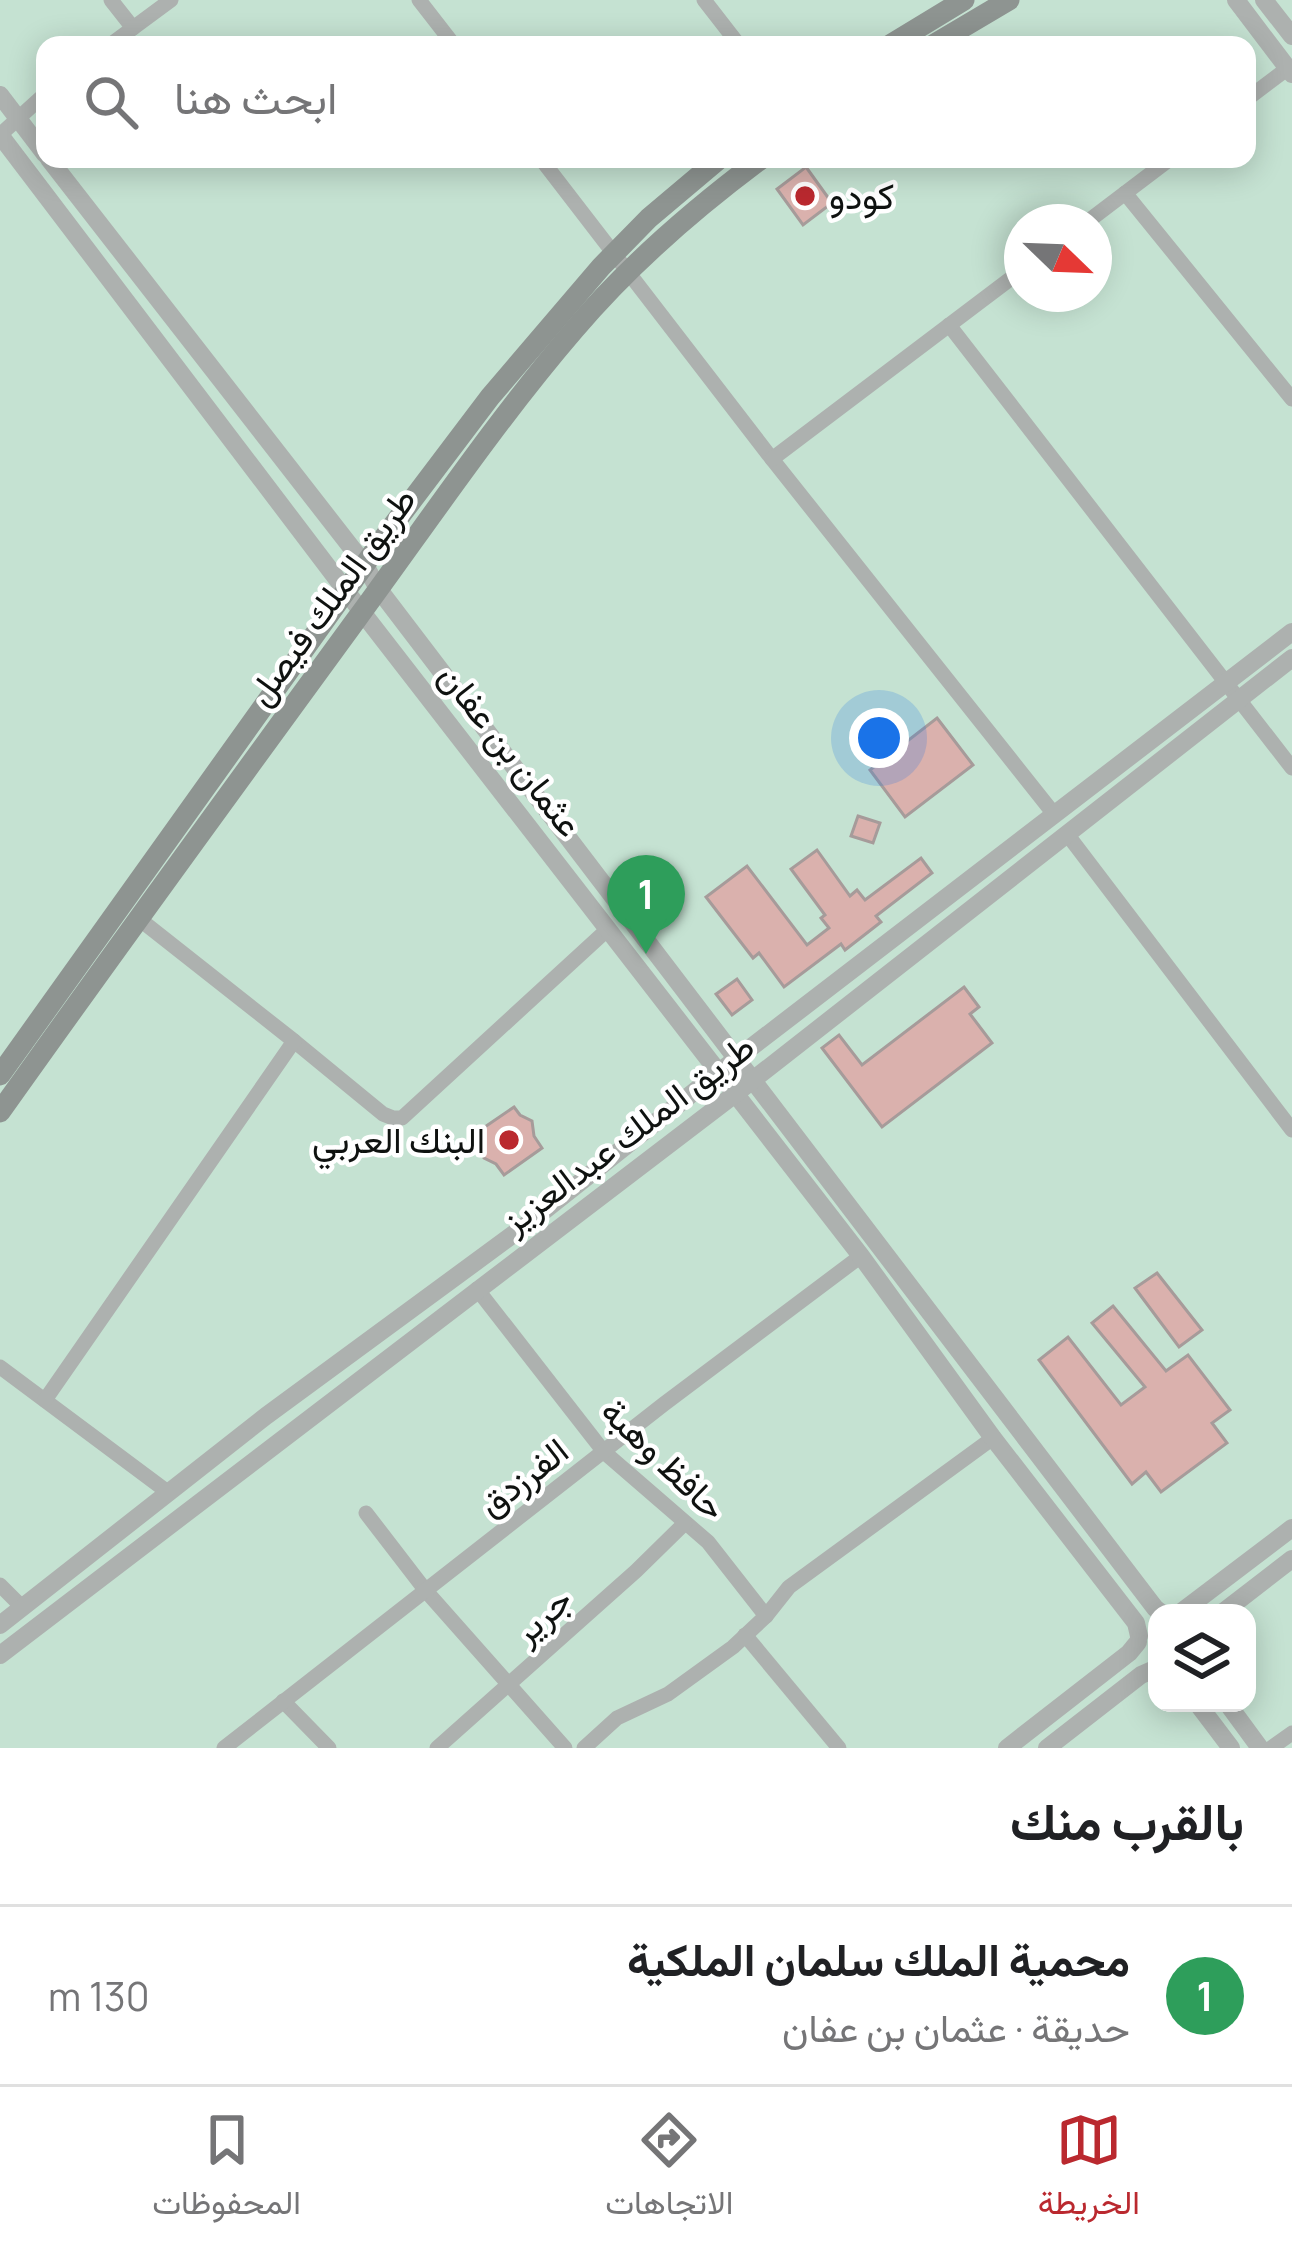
<!DOCTYPE html>
<html lang="ar">
<meta charset="utf-8">
<style>
:root{--surface:#fff;--page:#f6f6f6;--text:#202124;--muted:#757577;--line:#e0e0e0;--accent:#ba292f}
body{margin:0;font-family:Manrope,Vazirmatn,sans-serif;background:var(--page);color:var(--text);direction:rtl}
.controls{position:absolute;right:36px;bottom:36px;display:grid;overflow:hidden;border-radius:24px;box-shadow:0 6px 30px #0003}
.controls button{width:108px;height:108px;display:grid;place-items:center;padding:0;border:0;border-bottom:3px solid var(--line);background:var(--surface);color:var(--text);font:60px sans-serif}
.compass{position:absolute;left:1004px;top:204px;width:108px;height:108px;border-radius:50%;background:var(--surface);box-shadow:0 6px 30px #0003;rotate:113deg}
.you{position:absolute;left:879px;top:738px;width:42px;height:42px;margin:-30px;border:9px solid #fff;border-radius:50%;background:#1a73e8;box-shadow:0 0 0 18px #1a73e833}
.badge{display:grid;place-items:center;width:78px;height:78px;border-radius:50%;background:var(--accent);color:#fff;font-size:39px;font-weight:700}
.pin{position:absolute;translate:-50% -99px;filter:drop-shadow(0 3px 6px #0008)}
.pin::after{content:'';position:absolute;top:63px;width:42px;height:36px;background:inherit;clip-path:polygon(0 0,100% 0,50% 100%)}
.list{margin:0;padding:0;list-style:none}
h2{display:flex;justify-content:space-between;align-items:center;height:156px;margin:0;padding:0 48px;font-size:51px}
h2 small{font-size:39px;font-weight:400;color:var(--muted)}
.list li{display:grid;grid-template-columns:78px 1fr auto;gap:36px;align-items:center;box-sizing:border-box;height:180px;padding:0 48px;border-top:3px solid var(--line)}
.list b{display:block;font-size:45px;white-space:nowrap}
.list p{margin:0;font-size:39px;white-space:nowrap;color:var(--muted)}
.list em{font-size:39px;font-style:normal;color:var(--muted)}
.icon{flex:none;width:66px;height:66px;fill:none;stroke:currentColor;stroke-width:2;stroke-linecap:round;stroke-linejoin:round}
.map{position:relative;flex:none;width:1292px;height:1748px;overflow:hidden;direction:ltr}
.search{position:absolute;background:var(--surface);box-shadow:0 6px 30px #0003;left:36px;right:36px;top:36px;height:132px;display:flex;align-items:center;gap:30px;box-sizing:border-box;padding:0 42px;border-radius:24px;color:var(--muted);font-size:45px}
.sheet{height:336px;background:var(--surface)}
nav{display:flex;justify-content:space-around;align-items:center;box-sizing:border-box;height:168px;border-top:3px solid var(--line);background:var(--surface);font-size:33px;color:var(--muted)}
nav a{display:grid;justify-items:center;gap:6px}
nav .on{color:var(--accent)}
.map>svg:first-child{display:block}
.green{fill:#c5e2d2;fill-rule:evenodd}
.building{fill:#dab1ad;stroke:#a69b9a;stroke-width:3}
.lines{fill:none;stroke-linecap:round;stroke-linejoin:round}
.minor{stroke:#adb1af;stroke-width:15}
.tertiary{stroke:#adb1af;stroke-width:18}
.secondary{stroke:#8e9491;stroke-width:21}
.poi-dot{fill:#ba292f;stroke:#fff;stroke-width:4.5}
.labels{text-anchor:middle;stroke-width:9;stroke-linejoin:round;paint-order:stroke}
.poi-label{font-size:36px;fill:#0f1210;stroke:#fff;text-anchor:start}
.street-label{font-size:36px;fill:#0f1210;stroke:#fff}
</style>
<div class="map">
<svg width="1292" height="1748" viewBox="0 0 1292 1748">
<rect width="100%" height="100%" fill="#e4eee9"/>
<path class="green" d="M0,0H1292V1748H0ZM45,45H1247V159H45ZM1022,222H1094V294H1022ZM1157,1613H1247V1703H1157Z"/>
<g class="building">
<polygon points="806,167 832,203 803,225 777,189"/>
<polygon points="937,718 973,765 905,817 870,770"/>
<polygon points="858,816 880,823 873,843 851,836"/>
<polygon points="817,850 850,896 857,890 865,900 921,858 932,873 876,916 881,922 845,950 841,944 784,987 759,953 753,958 706,897 747,866 807,945 829,928 821,918 825,915 791,869"/>
<polygon points="737,979 752,1000 732,1015 716,994"/>
<polygon points="964,987 979,1007 970,1014 992,1043 882,1127 822,1048 839,1035 862,1065"/>
<polygon points="514,1107 520,1115 532,1121 534,1136 542,1148 504,1175 496,1164 484,1158 483,1145 476,1133"/>
<polygon points="1157,1273 1202,1330 1179,1347 1135,1288"/>
<polygon points="1113,1306 1166,1371 1188,1355 1230,1410 1212,1423 1227,1443 1161,1492 1146,1472 1132,1484 1039,1360 1068,1337 1121,1405 1145,1387 1092,1323"/>
</g>
<g class="lines">
<g class="minor">
<polyline points="111,0 133,28"/>
<polyline points="419,0 454,45"/>
<polyline points="704,0 739,45"/>
<polyline points="110,45 171,0"/>
<polyline points="1247,99 1288,68"/>
<polyline points="0,135 45,94"/>
<polyline points="541,159 772,459 1054,814"/>
<polyline points="1125,193 1292,399"/>
<polyline points="1087,222 1170,159"/>
<polyline points="949,325 1292,768"/>
<polyline points="772,459 1022,270"/>
<polyline points="1067,834 1292,1130"/>
<polyline points="294,1041 383,1114 393,1118 402,1118 608,929"/>
<polyline points="477,1289 604,1452 708,1542 766,1616"/>
<polyline points="0,1367 169,1493"/>
<polyline points="45,1400 294,1041 138,918"/>
<polyline points="366,1513 426,1591 565,1748"/>
<polyline points="0,1585 23,1608"/>
<polyline points="745,1635 839,1748"/>
<polyline points="283,1701 329,1748"/>
<polyline points="224,1748 664,1404 861,1256"/>
<polyline points="437,1748 636,1571 685,1523"/>
<polyline points="584,1748 617,1718 668,1694 733,1647 766,1616 789,1587 993,1438"/>
<polyline points="1271,1748 1292,1733"/>
</g>
<g class="tertiary">
<polyline points="1236,0 1292,74"/>
<polyline points="1264,0 1292,36"/>
<polyline points="0,95 45,154"/>
<polyline points="0,135 362,612 861,1256 993,1438 1136,1623 1139,1636"/>
<polyline points="49,159 365,565 377,587 1155,1608 1161,1613"/>
<polyline points="1180,1613 1292,1528"/>
<polyline points="1222,1613 1292,1559"/>
<polyline points="0,1625 266,1416 530,1222 719,1072 1292,632"/>
<polyline points="0,1655 735,1094 1292,658"/>
<polyline points="1197,1703 1231,1748"/>
<polyline points="1227,1703 1260,1748"/>
<polyline points="1007,1748 1129,1653 1138,1642"/>
<polyline points="1047,1748 1141,1675 1157,1668"/>
</g>
<g class="secondary">
<polyline points="890,45 964,0"/>
<polyline points="933,45 1009,0"/>
<polyline points="0,1075 388,532 490,397 601,267 649,218 719,159"/>
<path d="M0,1112C117,947 237,783 356,620C428,522 495,422 574,330C628,266 694,209 761,159"/>
</g>
</g>
<g class="poi-dot">
<circle cx="805" cy="196" r="12"/>
<circle cx="509" cy="1140" r="12"/>
</g>
<g class="labels">
<g class="poi-label">
<text x="829" y="209">كودو</text>
<text x="485" y="1153" text-anchor="end">البنك العربي</text>
</g>
<g class="street-label">
<text transform="translate(331 596) rotate(-54)" y="13">طريق الملك فيصل</text>
<text transform="translate(511 750) rotate(52)" y="13">عثمان بن عفان</text>
<text transform="translate(628 1133) rotate(-37)" y="13">طريق الملك عبدالعزيز</text>
<text transform="translate(664 1459) rotate(44)" y="13">حافظ وهبة</text>
<text transform="translate(523 1477) rotate(-38)" y="13">الفرزدق</text>
<text transform="translate(542 1615) rotate(-42)" y="13">جرير</text>
</g>
</g>
</svg>
<div class="controls">
<button><svg class="icon" aria-label="layers" viewBox="0 0 24 24"><path d="M12 4l9 5-9 5-9-5zM3 14l9 5 9-5"/></svg></button>
</div>
<svg class="compass" viewBox="-18 -18 36 36"><path d="M0-13l5 13h-10z" fill="#e53935"/><path d="M0 13l5-13h-10z" fill="#757577"/></svg>
<div class="you"></div>
<div class="pin badge" style="left:646px;top:954px;background:#2e9e5b">1</div>
<div class="search"><svg class="icon" aria-label="search" viewBox="0 0 24 24"><circle cx="10" cy="10" r="6"/><path d="M15 15l6 6"/></svg>ابحث هنا</div>
</div>
<section class="sheet">
<h2>بالقرب منك<small></small></h2>
<ul class="list">
<li><span class="badge" style="background:#2e9e5b">1</span><div><b>محمية الملك سلمان الملكية</b><p>حديقة · عثمان بن عفان</p></div><em>130 m</em></li>
</ul>
</section>
<nav>
<a class="on"><svg class="icon" aria-label="map" viewBox="0 0 24 24"><path d="M3 6l6-2 6 2 6-2v14l-6 2-6-2-6 2zM9 4v14M15 6v14"/></svg>الخريطة</a>
<a><svg class="icon" aria-label="directions" viewBox="0 0 24 24"><path d="M12 3l9 9-9 9-9-9zM9 14v-3h6M13 9l2 2-2 2"/></svg>الاتجاهات</a>
<a><svg class="icon" aria-label="saved" viewBox="0 0 24 24"><path d="M7 4h10v16l-5-4-5 4z"/></svg>المحفوظات</a>
</nav>
